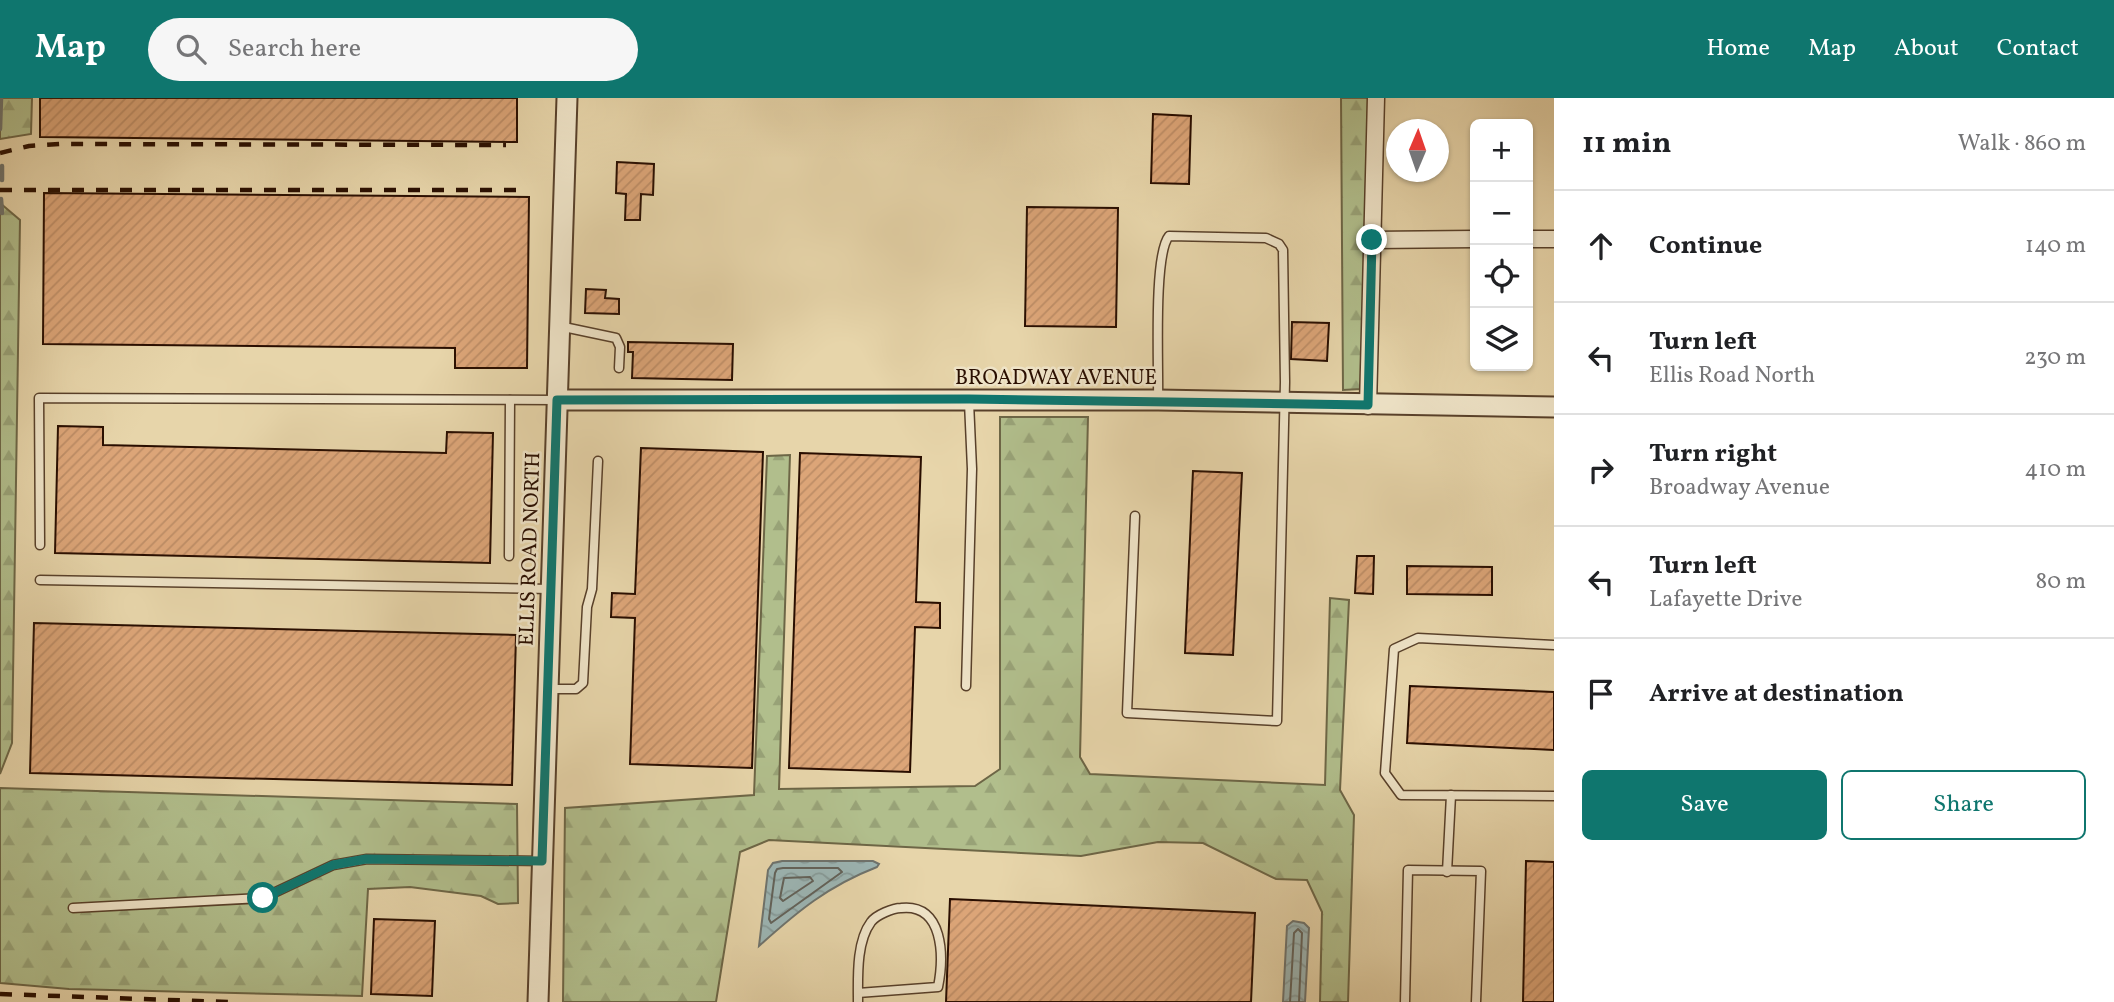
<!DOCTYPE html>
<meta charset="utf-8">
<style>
:root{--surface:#fff;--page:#f6f6f6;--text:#202124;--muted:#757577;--line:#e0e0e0;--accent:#0f766e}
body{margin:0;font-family:Vollkorn,serif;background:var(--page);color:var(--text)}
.controls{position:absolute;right:21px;top:21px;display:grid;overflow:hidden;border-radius:10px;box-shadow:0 2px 5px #0004}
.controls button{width:63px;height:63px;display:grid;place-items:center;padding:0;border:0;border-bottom:2px solid var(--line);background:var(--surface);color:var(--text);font:35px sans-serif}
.compass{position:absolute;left:1386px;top:21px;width:63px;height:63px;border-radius:50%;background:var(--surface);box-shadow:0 2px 5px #0004;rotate:2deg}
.stop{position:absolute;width:21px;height:21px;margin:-16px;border:5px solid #0f766e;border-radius:50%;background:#fff}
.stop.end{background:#0f766e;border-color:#fff;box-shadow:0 2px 7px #0008}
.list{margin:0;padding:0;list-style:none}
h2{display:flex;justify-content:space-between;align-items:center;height:91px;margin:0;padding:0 28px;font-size:30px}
h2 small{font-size:23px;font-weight:400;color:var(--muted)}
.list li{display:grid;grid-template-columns:46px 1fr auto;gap:21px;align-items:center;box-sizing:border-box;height:112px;padding:0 28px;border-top:2px solid var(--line)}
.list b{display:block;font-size:26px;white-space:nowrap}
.list p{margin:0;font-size:23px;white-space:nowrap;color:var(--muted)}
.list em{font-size:23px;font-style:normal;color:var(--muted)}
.actions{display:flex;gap:14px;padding:21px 28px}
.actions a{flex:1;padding:16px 0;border:2px solid var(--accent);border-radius:10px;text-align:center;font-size:24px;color:var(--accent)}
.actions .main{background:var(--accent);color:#fff}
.icon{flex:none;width:38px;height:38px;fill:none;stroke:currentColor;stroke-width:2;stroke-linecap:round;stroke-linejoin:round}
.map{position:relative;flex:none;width:1554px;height:904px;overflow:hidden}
header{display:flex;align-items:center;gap:42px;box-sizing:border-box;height:98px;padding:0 35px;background:var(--accent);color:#fff}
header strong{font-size:33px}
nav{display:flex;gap:38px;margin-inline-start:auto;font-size:24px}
.search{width:490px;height:63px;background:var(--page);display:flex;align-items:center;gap:18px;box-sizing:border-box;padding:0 24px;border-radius:38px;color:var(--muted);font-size:26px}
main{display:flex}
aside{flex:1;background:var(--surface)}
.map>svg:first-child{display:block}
.forest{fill:url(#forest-firs);stroke:#6d6646;stroke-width:2}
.water{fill:url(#water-waves);stroke:#6e736d;stroke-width:2}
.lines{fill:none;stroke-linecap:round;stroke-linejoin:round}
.shore{stroke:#62625a;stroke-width:2}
.stream{stroke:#6e736d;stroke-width:4.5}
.building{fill:url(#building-hatch);stroke:#290e00;stroke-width:2}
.service-casing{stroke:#58402a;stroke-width:11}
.minor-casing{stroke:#58402a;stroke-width:19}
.tertiary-casing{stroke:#58402a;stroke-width:23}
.service{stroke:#efe4c8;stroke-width:8}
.minor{stroke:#efe4c8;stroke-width:16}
.tertiary{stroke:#efe4c8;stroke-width:19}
.rail{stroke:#290e00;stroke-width:4.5;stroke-dasharray:12 12;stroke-linecap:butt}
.route{stroke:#0f766e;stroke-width:9}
.labels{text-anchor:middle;stroke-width:5;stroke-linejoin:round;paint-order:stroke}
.street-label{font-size:21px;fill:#290e00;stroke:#efe4c8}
</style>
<header>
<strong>Map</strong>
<div class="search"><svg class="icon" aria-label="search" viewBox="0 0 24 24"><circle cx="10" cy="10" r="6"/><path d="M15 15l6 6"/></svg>Search here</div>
<nav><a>Home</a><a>Map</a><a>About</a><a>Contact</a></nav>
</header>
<main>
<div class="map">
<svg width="1554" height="904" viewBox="0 0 1554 904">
<defs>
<pattern id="forest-firs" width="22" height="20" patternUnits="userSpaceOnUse" patternTransform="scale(1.75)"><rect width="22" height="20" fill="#b1be8c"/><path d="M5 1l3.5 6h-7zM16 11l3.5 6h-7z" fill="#98a277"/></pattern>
<pattern id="water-waves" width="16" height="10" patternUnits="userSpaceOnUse" patternTransform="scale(1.75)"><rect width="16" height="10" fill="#9cb6b5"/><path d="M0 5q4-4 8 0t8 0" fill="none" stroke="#869b9a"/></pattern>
<pattern id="building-hatch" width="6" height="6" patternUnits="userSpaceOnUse" patternTransform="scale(1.75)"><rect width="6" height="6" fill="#dca578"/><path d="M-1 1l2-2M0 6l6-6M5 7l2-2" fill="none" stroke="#bd8d66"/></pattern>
</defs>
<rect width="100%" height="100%" fill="#e7d5aa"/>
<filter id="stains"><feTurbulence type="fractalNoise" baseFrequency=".00286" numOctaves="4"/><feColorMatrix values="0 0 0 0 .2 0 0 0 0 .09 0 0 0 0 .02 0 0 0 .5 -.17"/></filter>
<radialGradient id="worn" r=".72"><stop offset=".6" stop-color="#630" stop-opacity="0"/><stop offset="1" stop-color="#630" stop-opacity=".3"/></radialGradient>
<g class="forest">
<polygon points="0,0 32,0 31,36 0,41"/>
<polygon points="1341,0 1368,0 1361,291 1343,292"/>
<polygon points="0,105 20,122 12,645 0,676"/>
<polygon points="1000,319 1088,319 1080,659 1090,676 1325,687 1330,500 1349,502 1340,692 1354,717 1348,904 1320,904 1322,814 1307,782 1276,781 1203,745 1158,744 1081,758 769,742 740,754 716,904 563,904 565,710 754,697 767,358 790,357 779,691 975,688 1000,671"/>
<polygon points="0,690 517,706 518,805 498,806 481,798 410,789 368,791 362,898 69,891 0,885"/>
</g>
<g class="water">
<path d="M782,763H873L879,766L877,769C828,788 798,813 759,848L768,772L773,765Z"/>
<polygon points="1293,823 1304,825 1309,830 1305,904 1283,904 1287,828"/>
</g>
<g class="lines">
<g class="shore">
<polygon points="783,770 838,770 842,774 771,825 769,821 775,775 777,771"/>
<polygon points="784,780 810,779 813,783 783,803 780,800"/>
<polyline points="1290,904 1294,835 1298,831 1302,835 1299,904"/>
</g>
<g class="stream">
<polyline points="0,31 1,0"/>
<polyline points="2,68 2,82"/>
<polyline points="1,101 2,115"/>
</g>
</g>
<g class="building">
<polygon points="40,0 517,0 517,44 40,39"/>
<polygon points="1153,16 1191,18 1189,86 1151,85"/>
<polygon points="617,64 654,66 653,97 641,96 640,122 625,122 626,96 616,95"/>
<polygon points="44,95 529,99 527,270 455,270 455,250 43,246"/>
<polygon points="1027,109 1118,110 1116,229 1025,228"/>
<polygon points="586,191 606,192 605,200 619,201 619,216 585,215"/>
<polygon points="1292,224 1329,225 1327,263 1291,261"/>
<polygon points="628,244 733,246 732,282 632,280 633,254 628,254"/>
<polygon points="58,328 103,329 103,347 446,355 447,334 493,335 490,465 55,455"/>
<polygon points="641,350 763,354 752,670 630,666 635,520 611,519 612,495 635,496"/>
<polygon points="800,355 921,359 916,504 940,505 940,530 915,529 910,674 789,670"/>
<polygon points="1193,373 1242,375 1233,557 1185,555"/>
<polygon points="1357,458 1374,458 1373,496 1355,495"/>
<polygon points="1407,468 1492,469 1492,497 1407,496"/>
<polygon points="34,525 516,537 512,687 30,675"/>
<polygon points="1410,588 1554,594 1554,652 1407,645"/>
<polygon points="1526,763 1554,764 1554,904 1523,904"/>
<polygon points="950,801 1255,815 1251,904 946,904"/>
<polygon points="374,821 435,823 432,898 371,896"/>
</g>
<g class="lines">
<g class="service-casing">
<g id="service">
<polyline points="559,228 616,240 620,249 619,270"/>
<path d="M1135,418L1127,615L1277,623L1285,284L1283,152L1279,146L1266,140L1169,138C1153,157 1159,271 1158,302"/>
<polyline points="40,447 39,300 557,302"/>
<polyline points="509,458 510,302"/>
<polyline points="40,482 551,491"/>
<polyline points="1554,547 1418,540 1394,551 1385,675 1401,697 1554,698"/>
<polyline points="966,588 972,371 969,304"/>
<polyline points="548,591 576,591 583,585 587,509 592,491 598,363"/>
<polyline points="1447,774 1451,697"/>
<polyline points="73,810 263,800 333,767 367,761 542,763"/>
<path d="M858,904C858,880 856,844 871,824C876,817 893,810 901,810C944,805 944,859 938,889L858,895"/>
<polyline points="1405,904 1408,772 1481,773 1476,904"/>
</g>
</g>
<g class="minor-casing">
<g id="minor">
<polyline points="1528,141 1554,141"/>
<polyline points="1372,142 1475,141"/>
<polyline points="1368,308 1376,0"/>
</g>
</g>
<g class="tertiary-casing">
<g id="tertiary">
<polyline points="557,302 1158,302 1554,309"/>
<polyline points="538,904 567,0"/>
</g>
</g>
<use href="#service" class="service"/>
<use href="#minor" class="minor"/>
<use href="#tertiary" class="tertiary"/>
<g class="rail">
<polyline points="0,55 29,48 60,46 506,47"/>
<polyline points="0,92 528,92"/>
<polyline points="0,896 228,904"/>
</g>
</g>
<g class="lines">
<polyline class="route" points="263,800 333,767 366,761 542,763 557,302 969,301 1368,307 1372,142"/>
</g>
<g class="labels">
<g class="street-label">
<text x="1056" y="286">BROADWAY AVENUE</text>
<text transform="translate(529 451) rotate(-88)" y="7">ELLIS ROAD NORTH</text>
</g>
</g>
<rect width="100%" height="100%" filter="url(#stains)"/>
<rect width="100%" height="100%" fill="url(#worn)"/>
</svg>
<div class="controls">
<button>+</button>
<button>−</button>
<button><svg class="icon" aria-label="locate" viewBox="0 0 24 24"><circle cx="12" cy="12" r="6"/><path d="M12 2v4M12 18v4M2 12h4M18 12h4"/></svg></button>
<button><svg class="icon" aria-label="layers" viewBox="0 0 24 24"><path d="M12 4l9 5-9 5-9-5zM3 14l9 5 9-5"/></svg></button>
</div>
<svg class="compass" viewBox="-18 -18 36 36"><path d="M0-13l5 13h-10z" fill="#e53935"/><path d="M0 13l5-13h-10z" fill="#757577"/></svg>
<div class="stop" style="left:263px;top:800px"></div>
<div class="stop end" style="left:1372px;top:142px"></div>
</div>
<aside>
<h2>11 min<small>Walk · 860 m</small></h2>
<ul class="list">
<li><svg class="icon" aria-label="ahead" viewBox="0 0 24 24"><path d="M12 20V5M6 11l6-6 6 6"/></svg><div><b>Continue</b></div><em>140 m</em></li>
<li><svg class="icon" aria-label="left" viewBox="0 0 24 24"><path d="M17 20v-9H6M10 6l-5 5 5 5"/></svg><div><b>Turn left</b><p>Ellis Road North</p></div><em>230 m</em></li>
<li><svg class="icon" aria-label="right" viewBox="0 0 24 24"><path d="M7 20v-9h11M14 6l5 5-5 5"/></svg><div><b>Turn right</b><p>Broadway Avenue</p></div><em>410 m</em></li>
<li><svg class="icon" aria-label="left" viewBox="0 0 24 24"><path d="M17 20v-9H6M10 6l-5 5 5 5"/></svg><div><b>Turn left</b><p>Lafayette Drive</p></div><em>80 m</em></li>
<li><svg class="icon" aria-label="arrive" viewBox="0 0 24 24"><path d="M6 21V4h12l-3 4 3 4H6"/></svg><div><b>Arrive at destination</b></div></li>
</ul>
<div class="actions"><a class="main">Save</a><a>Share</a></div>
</aside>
</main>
